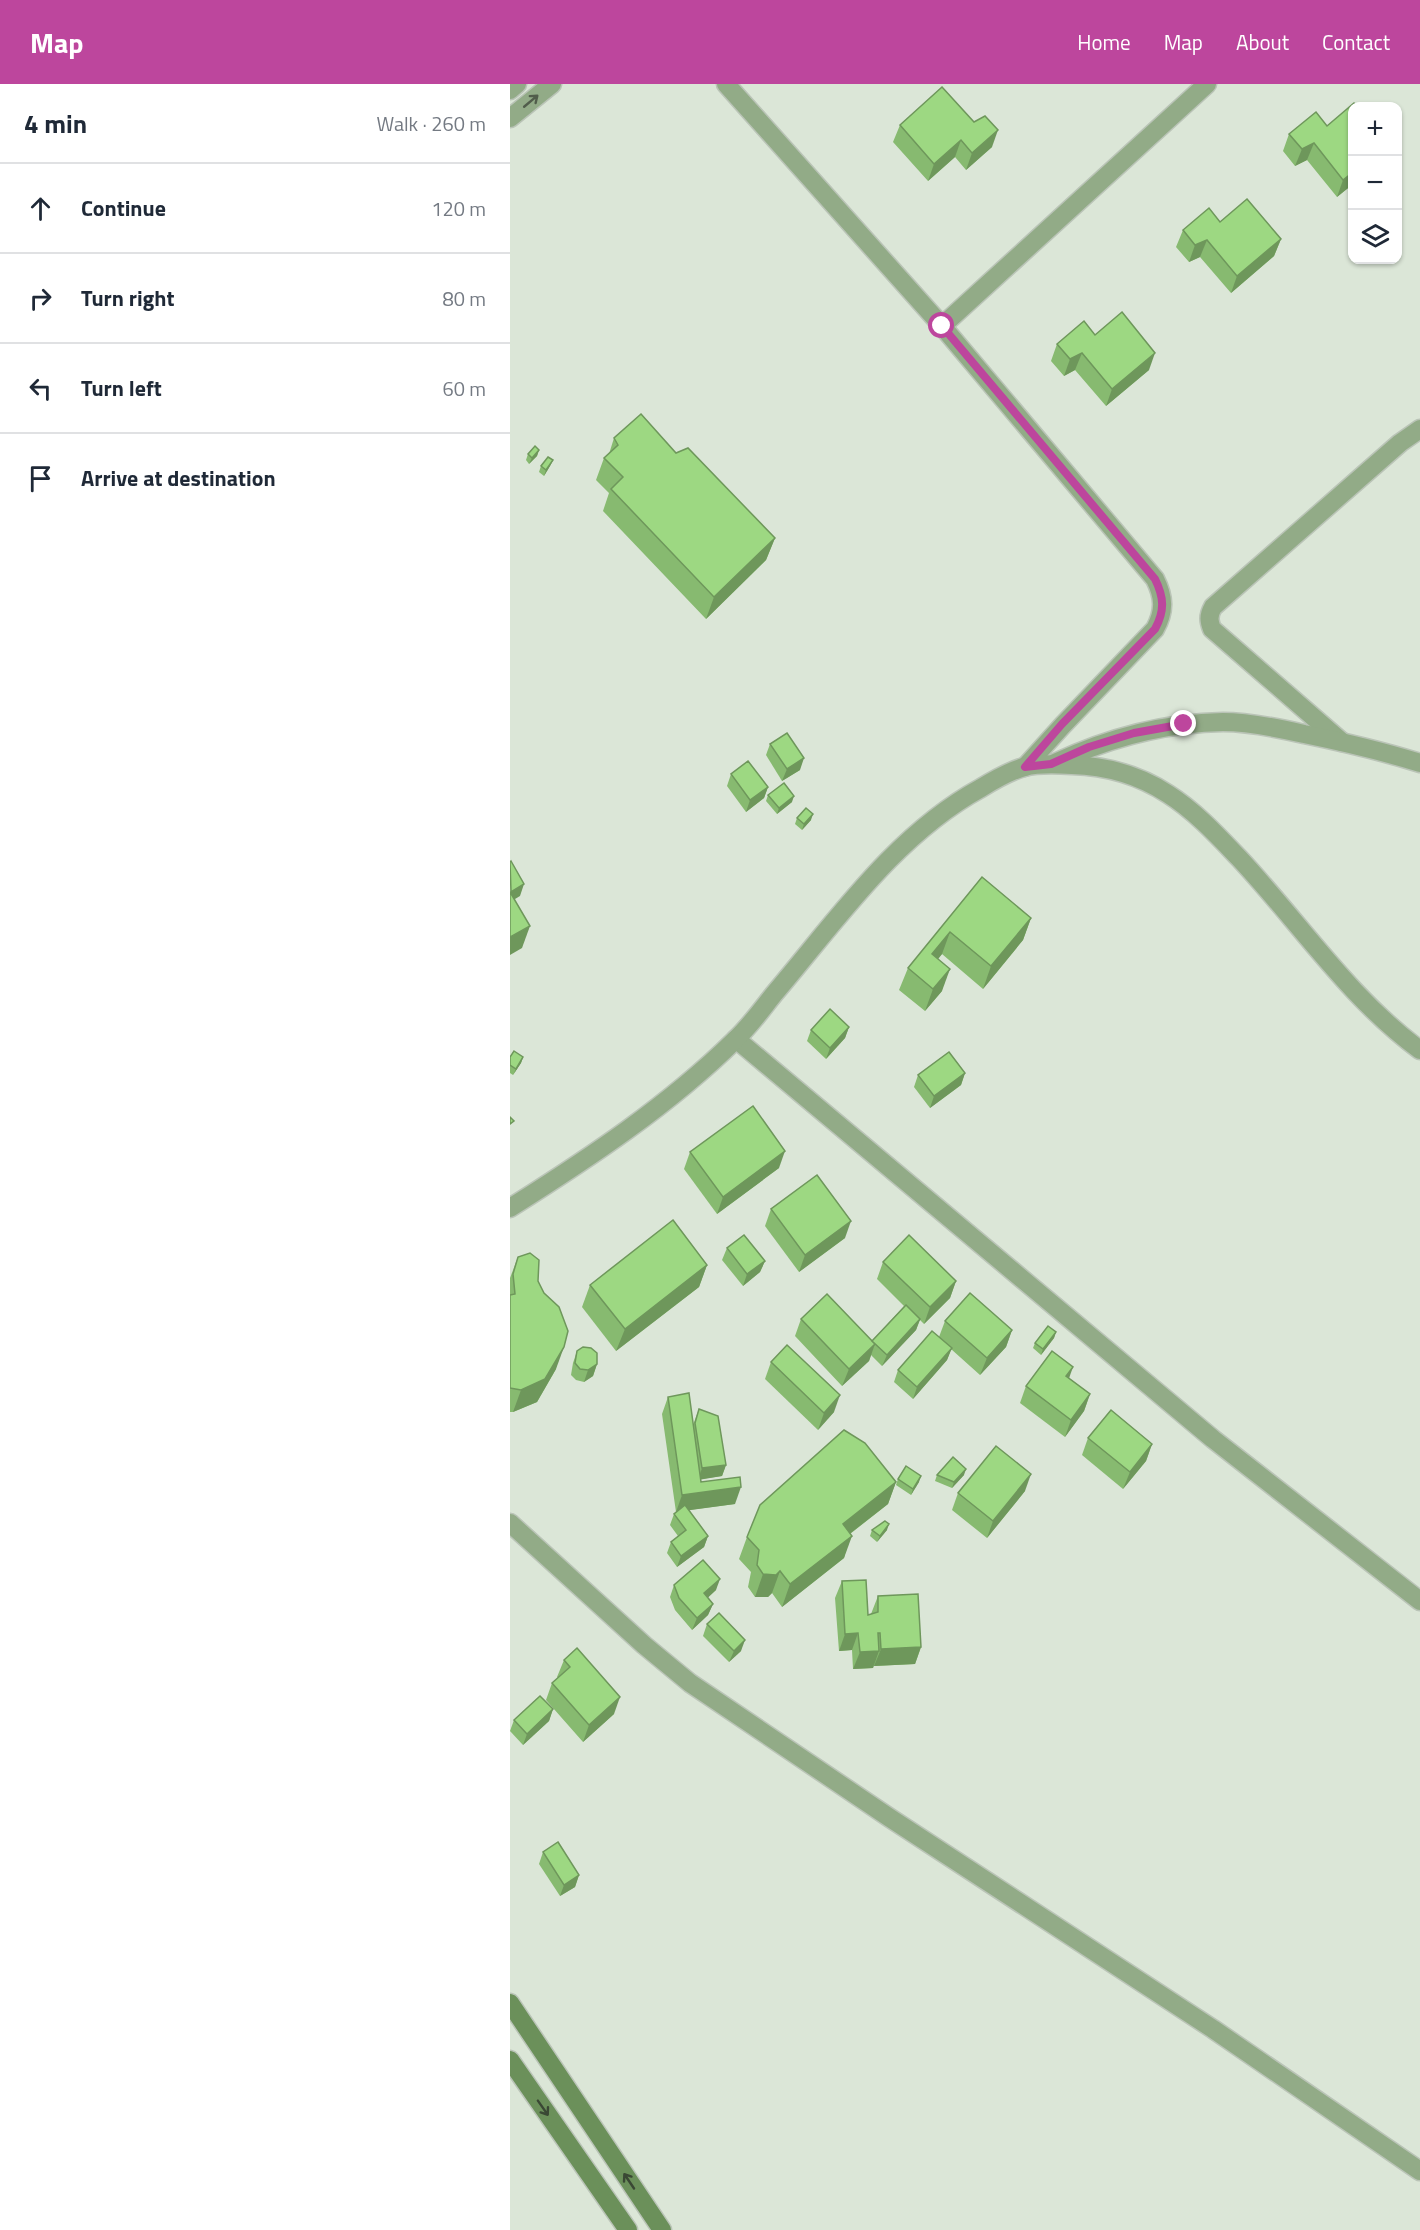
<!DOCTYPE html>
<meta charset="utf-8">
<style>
:root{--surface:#fff;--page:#f2f2f3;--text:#1f2937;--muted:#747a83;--line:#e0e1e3;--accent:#bd469d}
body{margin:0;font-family:"Titillium Web",sans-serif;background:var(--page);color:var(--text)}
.controls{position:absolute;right:18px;top:18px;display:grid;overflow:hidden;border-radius:12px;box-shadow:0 2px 4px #0004}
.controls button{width:54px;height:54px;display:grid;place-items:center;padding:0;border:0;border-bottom:2px solid var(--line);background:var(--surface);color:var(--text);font:30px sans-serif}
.stop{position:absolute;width:18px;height:18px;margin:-14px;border:4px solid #bd469d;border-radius:50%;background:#fff}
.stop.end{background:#bd469d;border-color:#fff;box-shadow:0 2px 6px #0008}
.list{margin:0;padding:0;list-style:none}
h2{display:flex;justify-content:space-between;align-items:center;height:78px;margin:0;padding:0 24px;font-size:26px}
h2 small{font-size:20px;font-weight:400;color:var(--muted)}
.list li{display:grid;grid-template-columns:39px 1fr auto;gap:18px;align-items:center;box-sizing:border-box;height:90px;padding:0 24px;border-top:2px solid var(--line)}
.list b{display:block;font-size:22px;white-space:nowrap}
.list em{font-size:20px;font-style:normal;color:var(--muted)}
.icon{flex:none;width:33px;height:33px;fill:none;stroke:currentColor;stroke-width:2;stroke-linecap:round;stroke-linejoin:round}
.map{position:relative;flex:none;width:910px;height:2146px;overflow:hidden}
header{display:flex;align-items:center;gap:36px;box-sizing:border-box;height:84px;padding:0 30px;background:var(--accent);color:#fff}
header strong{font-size:28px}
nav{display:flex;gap:33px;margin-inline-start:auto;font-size:21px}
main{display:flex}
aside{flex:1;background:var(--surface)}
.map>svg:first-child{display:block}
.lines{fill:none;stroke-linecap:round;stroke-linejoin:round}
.minor-casing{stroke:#bac4b7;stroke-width:21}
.tertiary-casing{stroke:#bac4b7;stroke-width:21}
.secondary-casing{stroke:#bac4b7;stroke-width:21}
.minor{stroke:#92ab87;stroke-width:18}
.tertiary{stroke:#92ab87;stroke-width:18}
.secondary{stroke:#6b905a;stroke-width:18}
.wall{fill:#87ba70}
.shaded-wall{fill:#6e975b}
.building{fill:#9dd882;stroke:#6e975b;stroke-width:1.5}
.oneway{stroke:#515d4b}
.oneway2{stroke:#3a4834}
.route{stroke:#bd469d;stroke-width:8}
</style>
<header>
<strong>Map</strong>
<nav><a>Home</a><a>Map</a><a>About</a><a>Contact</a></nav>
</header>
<main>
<aside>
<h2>4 min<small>Walk · 260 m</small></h2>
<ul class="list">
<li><svg class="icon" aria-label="ahead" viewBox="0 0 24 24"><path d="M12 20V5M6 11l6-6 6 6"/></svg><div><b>Continue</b></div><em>120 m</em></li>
<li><svg class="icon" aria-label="right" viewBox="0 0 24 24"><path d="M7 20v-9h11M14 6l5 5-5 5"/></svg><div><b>Turn right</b></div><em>80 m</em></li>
<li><svg class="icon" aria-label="left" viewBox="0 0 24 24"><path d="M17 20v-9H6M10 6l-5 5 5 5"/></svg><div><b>Turn left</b></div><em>60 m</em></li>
<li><svg class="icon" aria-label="arrive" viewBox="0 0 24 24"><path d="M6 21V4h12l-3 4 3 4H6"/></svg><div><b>Arrive at destination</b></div></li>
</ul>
</aside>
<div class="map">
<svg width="910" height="2146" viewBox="0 0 910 2146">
<rect width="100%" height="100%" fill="#dbe6d7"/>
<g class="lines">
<g class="minor-casing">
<g id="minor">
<path d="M216,0L432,242L645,495C654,513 655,527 645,545L553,641L515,683"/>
<polyline points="432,242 697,0"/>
<path d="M832,658L702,545C699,537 698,532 703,523L890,359L910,345"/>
<path d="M545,679C598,654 654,639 713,638C740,638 768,644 794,650C833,658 872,667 910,679"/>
<polyline points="226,955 703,1355 910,1517"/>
<path d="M0,1124C79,1074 158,1022 225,956C240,942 252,925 264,910C327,836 385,751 471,704C484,696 500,687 514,683C529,679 547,680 562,681C597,682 629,691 658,710C685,727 708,752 729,774C789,838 839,914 910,966"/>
<polyline points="0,1439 134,1561 180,1599 380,1734 703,1945 910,2087"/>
</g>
</g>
<g class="tertiary-casing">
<g id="tertiary">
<polyline points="0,6 7,0"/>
<polyline points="0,34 42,0"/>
</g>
</g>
<g class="secondary-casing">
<g id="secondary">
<polyline points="0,1919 152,2146"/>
<polyline points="0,1976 118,2146"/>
</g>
</g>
<use href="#minor" class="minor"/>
<use href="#tertiary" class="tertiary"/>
<use href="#secondary" class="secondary"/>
</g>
<g class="wall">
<polygon points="843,22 843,100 827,113 797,76 785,82 773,67 779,50 817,42"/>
<polygon points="390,41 482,63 456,86 445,73 418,97 383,58"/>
<polygon points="710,138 771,155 764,172 721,209 690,173 679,178 666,163 673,146"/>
<polygon points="585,251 639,286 596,322 565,286 554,292 541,277 547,260"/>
<polygon points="104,354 166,369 265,454 256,476 196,535 93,427 99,409 86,396 94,374 99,370"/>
<polygon points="29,366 27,372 19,380 16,376 18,370"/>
<polygon points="43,376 40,382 34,392 29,388 31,382"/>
<polygon points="260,660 290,686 272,697 256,671"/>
<polygon points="221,690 258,703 254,714 236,728 217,702"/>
<polygon points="258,711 282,718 267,730 256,717"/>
<polygon points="287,734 301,736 292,746 285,740"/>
<polygon points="472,793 521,834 513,856 473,905 432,870 428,875 432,907 415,927 389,906 398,884"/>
<polygon points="339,943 335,954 316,975 297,957 301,946"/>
<polygon points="0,973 13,973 11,979 3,991 0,989"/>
<polygon points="455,989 451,1001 420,1024 404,1003 408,991"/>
<polygon points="180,1068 269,1084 207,1130 174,1085"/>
<polygon points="261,1125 335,1154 289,1188 255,1142"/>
<polygon points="217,1164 255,1177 250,1188 233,1202 212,1176"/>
<polygon points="8,1173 28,1197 46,1285 27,1318 3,1328 0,1328 0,1194"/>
<polygon points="373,1178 446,1197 440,1214 414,1240 410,1236 406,1246 372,1282 361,1271 359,1277 332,1302 285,1252 291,1235 362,1257 394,1222 367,1195"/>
<polygon points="197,1181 189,1203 106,1267 72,1223 80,1201"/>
<polygon points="435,1237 502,1246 496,1263 470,1291 441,1265 437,1276 403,1315 384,1298 388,1286 429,1253"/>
<polygon points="546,1248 544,1254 531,1271 523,1264 525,1259"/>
<polygon points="67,1267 87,1280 83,1292 74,1298 66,1296 61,1291 63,1279"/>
<polygon points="261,1278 324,1328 308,1346 255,1295"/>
<polygon points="559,1295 580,1310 574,1327 555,1353 510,1319 516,1302"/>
<polygon points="158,1313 183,1341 189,1325 216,1381 212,1392 191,1395 191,1398 225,1420 179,1426 198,1452 194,1463 167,1483 157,1469 161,1458 168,1452 160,1441 164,1430 166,1428 152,1330"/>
<polygon points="578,1354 642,1360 636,1377 613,1405 572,1371"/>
<polygon points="427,1391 454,1391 442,1404 425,1397"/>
<polygon points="388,1395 409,1398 401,1411 386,1401"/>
<polygon points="386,1398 378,1420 340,1450 334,1474 272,1523 262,1509 258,1513 245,1513 238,1503 241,1488 229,1475 237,1453"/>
<polygon points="515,1407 477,1454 442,1426 448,1409"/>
<polygon points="362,1446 377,1446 367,1458 360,1452"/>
<polygon points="332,1497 358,1531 361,1530 368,1512 411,1563 405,1580 364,1582 364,1580 363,1584 343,1585 342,1566 329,1567 325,1514"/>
<polygon points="164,1501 206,1506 197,1514 203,1520 198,1531 182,1546 165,1526 160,1513"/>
<polygon points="197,1540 231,1567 219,1578 193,1552"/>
<polygon points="54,1576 104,1630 73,1658 36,1616 42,1599 48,1594 47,1593"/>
<polygon points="43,1625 39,1637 13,1661 0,1647 4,1636"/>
<polygon points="33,1768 69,1791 65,1803 50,1812 29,1780"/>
</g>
<g class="shaded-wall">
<polygon points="488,46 482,63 456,86 462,69"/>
<polygon points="451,56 445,73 418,97 424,80"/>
<polygon points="804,59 797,76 785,82 792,65"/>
<polygon points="843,88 843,100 827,113 833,96"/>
<polygon points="771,155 764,172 721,209 727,192"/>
<polygon points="697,156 690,173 679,178 685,161"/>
<polygon points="572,269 565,286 554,292 560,275"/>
<polygon points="645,269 639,286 596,322 602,305"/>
<polygon points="29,366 27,372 19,380 22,374"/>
<polygon points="43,376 40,382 34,392 36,386"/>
<polygon points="265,454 256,476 196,535 204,513"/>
<polygon points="294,674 290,686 272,697 277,685"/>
<polygon points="258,703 254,714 236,728 240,716"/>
<polygon points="284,712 282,718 267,730 269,724"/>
<polygon points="303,730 301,736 292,746 294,740"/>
<polygon points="14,800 10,812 0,818 1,808"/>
<polygon points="521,834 513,856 473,905 481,882"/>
<polygon points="20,842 12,864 0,871 0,853"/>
<polygon points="440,848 432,870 414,892 422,870"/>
<polygon points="440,885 432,907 415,927 423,905"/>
<polygon points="339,943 335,954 316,975 320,964"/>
<polygon points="13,973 11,979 3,991 6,985"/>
<polygon points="455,989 451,1001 420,1024 424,1012"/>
<polygon points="275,1067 269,1084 207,1130 213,1113"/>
<polygon points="341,1137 335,1154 289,1188 295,1171"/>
<polygon points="255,1177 250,1188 233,1202 237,1190"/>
<polygon points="197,1181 189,1203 106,1267 115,1245"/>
<polygon points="446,1197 440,1214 414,1240 420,1223"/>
<polygon points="410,1235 406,1246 372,1282 377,1271"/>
<polygon points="502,1246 496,1263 470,1291 477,1274"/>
<polygon points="546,1248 544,1254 531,1271 533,1265"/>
<polygon points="365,1260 359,1277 332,1302 339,1285"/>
<polygon points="54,1263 46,1285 27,1318 3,1328 11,1306"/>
<polygon points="442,1264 437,1276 403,1315 407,1303"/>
<polygon points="87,1280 83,1292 74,1298 78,1286"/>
<polygon points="563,1283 557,1300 556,1292"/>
<polygon points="580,1310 574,1327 555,1353 561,1336"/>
<polygon points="330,1311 324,1328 308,1346 314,1329"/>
<polygon points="642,1360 636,1377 613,1405 620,1388"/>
<polygon points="216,1381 212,1392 188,1396 192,1384"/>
<polygon points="456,1385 454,1391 442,1404 444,1398"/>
<polygon points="521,1390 515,1407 477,1454 483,1437"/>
<polygon points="411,1392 409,1398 401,1411 403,1405"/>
<polygon points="386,1398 378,1420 324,1462 333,1440"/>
<polygon points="231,1403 225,1420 166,1428 172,1411"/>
<polygon points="379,1440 377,1446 367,1458 370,1452"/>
<polygon points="198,1452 194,1463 167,1483 171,1472"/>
<polygon points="342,1452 334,1474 272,1523 280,1500"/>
<polygon points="270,1487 262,1509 258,1513 245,1513 253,1490"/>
<polygon points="210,1495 206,1506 190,1521 194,1509"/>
<polygon points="203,1520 198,1531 182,1546 187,1534"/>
<polygon points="348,1549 342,1566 329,1567 335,1550"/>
<polygon points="235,1556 231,1567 219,1578 224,1567"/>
<polygon points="411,1563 405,1580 364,1582 371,1565"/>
<polygon points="369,1567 363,1584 343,1585 350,1568"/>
<polygon points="110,1613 104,1630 73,1658 79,1641"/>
<polygon points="43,1625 39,1637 13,1661 17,1650"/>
<polygon points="69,1791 65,1803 50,1812 54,1801"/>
</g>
<g class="building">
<polygon points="432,3 464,38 475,32 488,46 462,69 451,56 424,80 390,41"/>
<polygon points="844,19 847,22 843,22 843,88 833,96 804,59 792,65 779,50 806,28 817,42"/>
<polygon points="737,115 771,155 727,192 697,156 685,161 673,146 699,124 710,138"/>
<polygon points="612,228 645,269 602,305 572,269 560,275 547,260 574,237 585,251"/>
<polygon points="131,330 166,369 178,364 265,454 204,513 101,405 113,393 94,374 108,361 104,354"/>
<polygon points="25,362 29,366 22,374 18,370"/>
<polygon points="38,373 43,376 36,386 31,382"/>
<polygon points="277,649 294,674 277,685 260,660"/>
<polygon points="238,677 258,703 240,716 221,690"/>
<polygon points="274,699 284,712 269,724 258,711"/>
<polygon points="296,724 303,730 294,740 287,734"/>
<polygon points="1,777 14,800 1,808 0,778"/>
<polygon points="472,793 521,834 481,882 440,848 422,870 440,885 423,905 398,884"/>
<polygon points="0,808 20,842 0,853"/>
<polygon points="320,925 339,943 320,964 301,946"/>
<polygon points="4,967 13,973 6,985 0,981 0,973"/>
<polygon points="439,968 455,989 424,1012 408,991"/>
<polygon points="243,1022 275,1067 213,1113 180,1068"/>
<polygon points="0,1033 4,1037 0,1040"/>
<polygon points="307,1091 341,1137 295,1171 261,1125"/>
<polygon points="163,1136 197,1181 115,1245 80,1201"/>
<polygon points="234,1151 255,1177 237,1190 217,1164"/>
<polygon points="399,1151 446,1197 420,1223 373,1178"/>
<polygon points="20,1169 29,1176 28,1197 34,1209 49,1223 58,1247 54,1263 35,1295 11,1306 0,1304 0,1211 5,1210 3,1190 8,1173"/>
<polygon points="460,1209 502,1246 477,1274 435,1237"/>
<polygon points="317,1210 365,1260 339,1285 291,1235"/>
<polygon points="396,1221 410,1235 377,1271 362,1257"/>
<polygon points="538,1242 546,1248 533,1265 525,1259"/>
<polygon points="422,1247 442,1264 407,1303 388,1286"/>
<polygon points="277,1261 330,1311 314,1329 261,1278"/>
<polygon points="73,1263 81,1264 87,1269 87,1280 78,1286 70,1285 65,1279 67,1267"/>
<polygon points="542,1267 563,1283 556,1292 580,1310 561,1336 516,1302"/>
<polygon points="179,1309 191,1398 230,1393 231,1403 172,1411 158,1313"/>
<polygon points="189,1325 208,1332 216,1381 192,1384 185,1339"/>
<polygon points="601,1326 642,1360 620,1388 578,1354"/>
<polygon points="334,1346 355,1359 386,1398 333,1440 342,1452 280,1500 270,1487 266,1491 253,1490 247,1481 249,1466 237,1453 250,1421"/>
<polygon points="486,1362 521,1390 483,1437 448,1409"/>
<polygon points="443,1373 456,1385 444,1398 427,1391"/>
<polygon points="396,1382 411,1392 403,1405 388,1395"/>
<polygon points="175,1421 198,1452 171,1472 161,1458 176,1446 164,1430"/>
<polygon points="375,1437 379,1440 370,1452 362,1446"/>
<polygon points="193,1476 210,1495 194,1509 203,1520 187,1534 169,1514 164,1501"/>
<polygon points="356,1496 358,1531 368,1528 368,1512 408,1510 411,1563 371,1565 370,1549 368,1549 369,1567 350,1568 348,1549 335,1550 332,1497"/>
<polygon points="209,1529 235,1556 224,1567 197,1540"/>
<polygon points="67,1564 110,1613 79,1641 42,1599 60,1583 54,1576"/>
<polygon points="30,1612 43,1625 17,1650 4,1636"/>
<polygon points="48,1758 69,1791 54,1801 33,1768"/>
</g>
<defs><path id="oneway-shaft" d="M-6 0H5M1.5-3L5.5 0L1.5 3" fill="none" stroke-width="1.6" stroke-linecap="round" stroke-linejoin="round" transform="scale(1.5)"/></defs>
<use class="oneway" href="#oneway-shaft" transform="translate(21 17) rotate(-40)"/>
<g class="oneway2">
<use href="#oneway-shaft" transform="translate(33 2024) rotate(55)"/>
<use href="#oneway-shaft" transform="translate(119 2097) rotate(-124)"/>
</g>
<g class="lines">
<path class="route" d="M432,242L645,495C654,513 655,527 645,545L552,640L515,683L541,680L579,663L624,649L674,640"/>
</g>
</svg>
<div class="controls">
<button>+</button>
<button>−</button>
<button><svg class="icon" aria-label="layers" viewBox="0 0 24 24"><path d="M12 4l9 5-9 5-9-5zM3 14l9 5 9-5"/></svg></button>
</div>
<div class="stop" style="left:432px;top:242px"></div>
<div class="stop end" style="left:674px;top:640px"></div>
</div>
</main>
